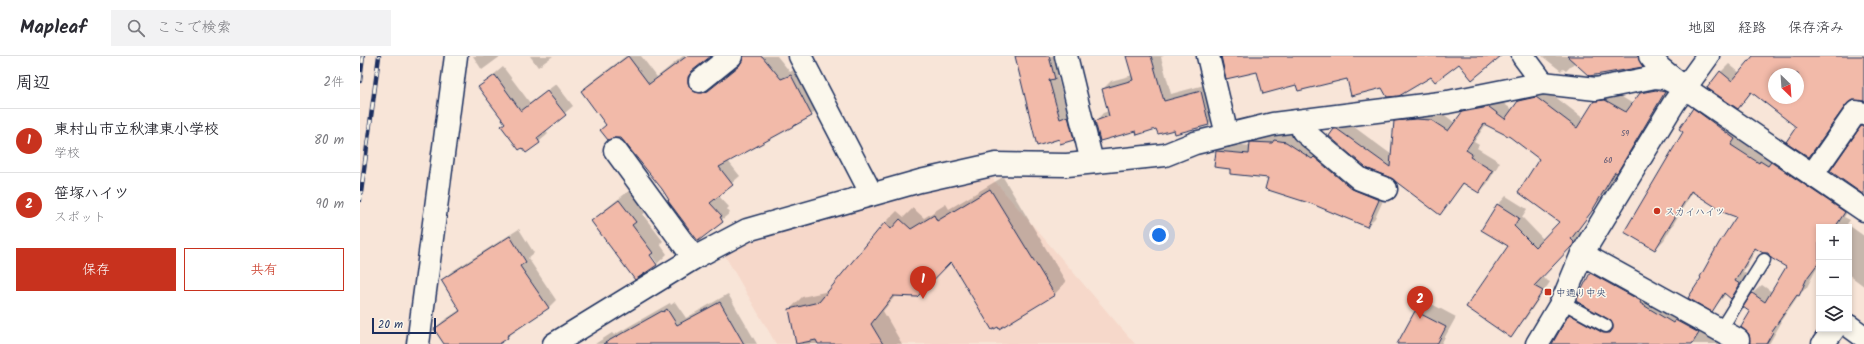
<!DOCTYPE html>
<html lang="ja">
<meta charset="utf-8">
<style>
:root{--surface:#fff;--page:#f2f2f3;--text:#2b2b33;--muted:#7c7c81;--line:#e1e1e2;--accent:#c8321e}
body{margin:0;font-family:Kalam,"Klee One",sans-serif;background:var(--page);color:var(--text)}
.controls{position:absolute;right:12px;bottom:12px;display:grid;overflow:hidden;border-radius:0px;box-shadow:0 2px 6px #0003}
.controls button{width:36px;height:36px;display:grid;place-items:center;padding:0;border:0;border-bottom:1px solid var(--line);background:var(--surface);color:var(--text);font:20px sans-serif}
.compass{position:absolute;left:1408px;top:12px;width:36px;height:36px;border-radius:50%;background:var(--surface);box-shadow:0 2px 6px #0003;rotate:155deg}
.scale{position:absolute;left:12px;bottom:10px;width:64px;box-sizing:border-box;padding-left:4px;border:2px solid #1b2f5e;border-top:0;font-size:11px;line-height:14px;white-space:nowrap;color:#1b2f5e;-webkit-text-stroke:3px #fbf7ec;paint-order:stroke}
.you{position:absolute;left:799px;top:179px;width:14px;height:14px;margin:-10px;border:3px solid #fff;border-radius:50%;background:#1a73e8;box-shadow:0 0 0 6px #1a73e833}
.badge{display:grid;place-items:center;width:26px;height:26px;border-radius:50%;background:var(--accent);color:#fff;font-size:13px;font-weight:700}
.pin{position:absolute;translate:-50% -33px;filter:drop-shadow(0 1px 2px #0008)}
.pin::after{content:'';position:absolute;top:21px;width:14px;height:12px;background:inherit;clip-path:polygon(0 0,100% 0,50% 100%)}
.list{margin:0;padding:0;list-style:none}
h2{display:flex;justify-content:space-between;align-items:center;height:52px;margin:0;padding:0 16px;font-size:17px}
h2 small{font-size:13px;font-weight:400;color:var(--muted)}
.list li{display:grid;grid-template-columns:26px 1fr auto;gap:12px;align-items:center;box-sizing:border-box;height:64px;padding:0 16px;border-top:1px solid var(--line)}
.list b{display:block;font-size:15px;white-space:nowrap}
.list p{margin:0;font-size:13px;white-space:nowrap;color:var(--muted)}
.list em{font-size:13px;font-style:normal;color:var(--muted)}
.actions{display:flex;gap:8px;padding:12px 16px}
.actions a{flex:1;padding:9px 0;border:1px solid var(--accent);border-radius:0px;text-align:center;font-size:14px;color:var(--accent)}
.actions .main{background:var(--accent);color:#fff}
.icon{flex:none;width:22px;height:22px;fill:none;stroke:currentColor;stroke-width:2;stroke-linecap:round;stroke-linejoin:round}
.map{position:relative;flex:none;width:1504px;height:288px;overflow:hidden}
header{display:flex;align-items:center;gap:24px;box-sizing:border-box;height:56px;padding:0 20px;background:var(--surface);border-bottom:1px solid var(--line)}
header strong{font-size:19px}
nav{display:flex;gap:22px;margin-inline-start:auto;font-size:14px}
.search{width:280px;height:36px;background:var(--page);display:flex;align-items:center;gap:10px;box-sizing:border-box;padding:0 14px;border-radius:0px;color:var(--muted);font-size:15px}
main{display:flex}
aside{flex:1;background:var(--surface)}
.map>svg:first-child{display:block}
.built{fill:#f6d8ca}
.shadow{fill:#0003;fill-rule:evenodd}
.building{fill:#f2baa9;stroke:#1b2f5e;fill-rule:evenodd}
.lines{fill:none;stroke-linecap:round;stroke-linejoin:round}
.service-casing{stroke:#1b2f5e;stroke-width:15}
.minor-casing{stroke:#1b2f5e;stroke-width:25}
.service{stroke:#fbf7ec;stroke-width:12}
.minor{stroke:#fbf7ec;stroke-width:22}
.rail-casing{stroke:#1b2f5e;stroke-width:4.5}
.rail{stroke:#fbf7ec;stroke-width:3;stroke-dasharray:9;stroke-linecap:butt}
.poi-dot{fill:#c8321e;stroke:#fbf7ec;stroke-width:1.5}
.labels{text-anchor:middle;stroke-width:3;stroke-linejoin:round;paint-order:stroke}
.number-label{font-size:8px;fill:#515271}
.poi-label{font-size:10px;fill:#1b2f5e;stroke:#fbf7ec;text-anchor:start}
</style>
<header>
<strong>Mapleaf</strong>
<div class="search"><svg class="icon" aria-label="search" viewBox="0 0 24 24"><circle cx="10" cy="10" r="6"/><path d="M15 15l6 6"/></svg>ここで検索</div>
<nav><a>地図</a><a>経路</a><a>保存済み</a></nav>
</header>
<main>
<aside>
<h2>周辺<small>2件</small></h2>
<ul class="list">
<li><span class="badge">1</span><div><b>東村山市立秋津東小学校</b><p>学校</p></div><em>80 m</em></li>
<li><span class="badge">2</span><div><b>笹塚ハイツ</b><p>スポット</p></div><em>90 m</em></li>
</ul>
<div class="actions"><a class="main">保存</a><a>共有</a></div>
</aside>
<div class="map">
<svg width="1504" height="288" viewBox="0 0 1504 288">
<rect width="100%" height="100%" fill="#f8e5d8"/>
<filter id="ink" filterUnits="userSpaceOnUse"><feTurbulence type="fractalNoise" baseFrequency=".025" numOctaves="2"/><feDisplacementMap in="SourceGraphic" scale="8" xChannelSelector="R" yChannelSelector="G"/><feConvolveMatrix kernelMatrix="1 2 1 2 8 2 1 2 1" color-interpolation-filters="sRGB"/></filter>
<g filter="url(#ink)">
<polygon class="built" points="632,122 775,288 416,288 364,198 381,186 537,137"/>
<g class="shadow">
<polygon points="113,0 141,0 122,14"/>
<polygon points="170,0 193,0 178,11"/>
<polygon points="266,0 281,0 297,21 323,0 349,0 336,12 335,19 350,30 357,27 391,0 417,0 430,16 439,11 459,51 451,59 368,105 380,120 358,139 369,151 367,153 370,157 338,183 303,132 262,82 247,68 222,35 230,27"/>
<polygon points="655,0 698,0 702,14 697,19 707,56 715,53 721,76 713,84 700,82"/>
<polygon points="767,0 804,0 801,1 811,38 848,28 856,60 849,68 814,73 797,72 777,74 736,65 743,57 749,55 743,33 751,25 773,19"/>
<polygon points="1182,0 1283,0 1286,6 1282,10 1215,6 1206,15 1203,13 1201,15"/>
<path d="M1394,0H1504V45L1491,44L1457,92L1449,100L1438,71L1392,36L1378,52L1361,16L1369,8L1380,17ZM1414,18H1438V42H1414Z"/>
<polygon points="143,11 170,47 196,28 213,50 185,74 188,78 167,96 119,31"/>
<polygon points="1313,28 1265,108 1218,174 1222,178 1221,179 1181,221 1190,226 1166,262 1158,270 1149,190 1123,173 1138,149 1146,140 1167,153 1162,161 1184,184 1201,166 1181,103 1150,80 1126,68 1114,86 1119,89 1117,92 1140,106 1127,128 1119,136 1104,127 1080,158 975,74 986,65 1032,99 1035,66 1044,57 1081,56 1095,67 1111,48 1137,43 1153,54 1168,37 1185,33 1224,63 1235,46 1243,37 1254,36 1273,48 1289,29"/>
<polygon points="1342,44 1493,147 1484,161 1490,164 1487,168 1504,180 1504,230 1489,219 1489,171 1459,171 1459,208 1447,231 1438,240 1420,266 1421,267 1409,288 1389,288 1391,287 1391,256 1385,251 1393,237 1402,229 1412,236 1427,211 1409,197 1397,192 1383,216 1388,219 1380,233 1371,241 1366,238 1352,254 1378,161 1333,135 1304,184 1295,193 1325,76 1334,53"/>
<polygon points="923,76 934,78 1027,136 1015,162 1007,170 910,121 871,112 857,95 865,87 891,90 891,87 899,79 920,79"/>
<polygon points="643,121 706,226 694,239 595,203 536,239 523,255 542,288 437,288 430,253 442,241 469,235 525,167 537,155 544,161 553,152 564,162 586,148 589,153"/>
<path d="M270,134L286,155L283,159L303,185L300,188L307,198L297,208L275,222L232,165L243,155ZM288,194L297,207H295L286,196Z"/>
<polygon points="159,173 174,197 168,202 196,244 188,252 137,288 85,288 75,273 83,265 101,253 82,224 91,216"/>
<polygon points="1239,209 1372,288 1193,288 1210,259 1219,250 1254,268 1251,263 1217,245 1231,217"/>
<polygon points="368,238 397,288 235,288 252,277 254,279 310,247 311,249 315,246 326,262"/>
<polygon points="1066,245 1096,261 1081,288 1038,288 1056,255"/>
</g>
<g class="building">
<polygon points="268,0 289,28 327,0 351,0 332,15 328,21 328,27 331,33 335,36 342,37 348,35 379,10 382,5 383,0 402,0 421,23 431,19 452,60 359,111 373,129 350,147 362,160 360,161 363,166 338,185 308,145 309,144 302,133 265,87 261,82 254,82 248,84 240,74 246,69 221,35"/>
<polygon points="655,0 689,0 695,23 689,24 700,63 708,60 714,84 700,88 699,83 677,90"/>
<polygon points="766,0 791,0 804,45 841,35 849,69 815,78 814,74 798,78 796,73 777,79 776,75 740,85 735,65 749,60 742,33 773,24"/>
<polygon points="861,0 1141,0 1112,24 1099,8 1075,26 1071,21 1039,40 1027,41 1022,32 991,40 987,23 938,35 936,29 903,38 897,16 866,23"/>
<polygon points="1207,0 1278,0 1283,11 1229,20"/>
<path d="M1393,0H1504V45L1492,44L1486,49L1449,101L1426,86L1436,71L1391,36L1378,53L1347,32L1360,15L1372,25ZM1414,18H1438V42H1414Z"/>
<polygon points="135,19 161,55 187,35 206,59 177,82 180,87 166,97 162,92 159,94 141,70 145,67 118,31"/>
<polygon points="1296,34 1305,36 1257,117 1255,116 1232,155 1211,183 1214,186 1213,189 1174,230 1183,235 1151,282 1106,251 1148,190 1121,174 1137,148 1159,162 1154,170 1175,191 1199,166 1158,136 1179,103 1150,81 1124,68 1106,94 1112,98 1110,101 1133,115 1119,137 1103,127 1080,159 1031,122 1006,112 969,80 974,73 977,73 1030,111 1034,65 1056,63 1071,64 1088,75 1102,56 1129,51 1145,63 1158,45 1176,41 1217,72 1234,45 1245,44 1266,56 1280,37"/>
<polygon points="1333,52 1375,83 1371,89 1399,107 1400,105 1408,110 1411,106 1485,156 1476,170 1479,171 1459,171 1459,206 1447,222 1439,240 1437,239 1412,275 1413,276 1406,288 1390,288 1389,278 1381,271 1390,256 1383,251 1392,237 1405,246 1426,211 1411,202 1408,197 1403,197 1395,192 1375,225 1380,228 1371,243 1364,237 1352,256 1328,242 1341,222 1340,221 1359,187 1376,161 1365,157 1331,135 1295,194 1264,176 1323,76 1319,73"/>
<polygon points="1501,70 1504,70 1504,139 1470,115"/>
<polygon points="914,84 926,86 952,103 954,101 992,133 1019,144 1007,171 952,148 905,133 908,122 870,118 870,113 854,111 856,95 889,98 890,86 912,87"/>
<polygon points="630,133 695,239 639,273 638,271 632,274 591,206 557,241 533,240 511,268 523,288 458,288 456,284 436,288 429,253 459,246 525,166 531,173 540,163 551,173 574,159 577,165"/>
<polygon points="259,144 276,166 272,169 293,197 290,199 297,209 275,224 231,165"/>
<polygon points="150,180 166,206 160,210 189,252 147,280 148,282 139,288 84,288 74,273 100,255 81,224"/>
<polygon points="1230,217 1281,245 1280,247 1313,267 1315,264 1339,277 1332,288 1192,288 1209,258 1243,277 1250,277 1253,273 1253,269 1250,264 1216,245"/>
<polygon points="360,246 384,288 243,288 302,255 303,256 307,253 317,269"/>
<polygon points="1055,255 1086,271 1077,288 1037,288"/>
</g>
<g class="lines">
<g class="service-casing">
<g id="service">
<polyline points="1202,246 1246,270"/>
<polyline points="1361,273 1404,204"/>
</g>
</g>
<g class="minor-casing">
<g id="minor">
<polyline points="440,0 511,137"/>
<polyline points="706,0 732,106"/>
<polyline points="848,0 867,79"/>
<polyline points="1163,0 1183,27"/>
<polyline points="1290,0 1300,12 1325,32 1504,154"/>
<polyline points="340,25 371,0"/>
<polyline points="942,65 943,75 1000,123 1026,133"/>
<polyline points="255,94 334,202"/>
<polyline points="1452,119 1496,56 1504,58"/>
<polyline points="1222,198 1378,284"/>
<polyline points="1489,270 1504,281"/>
<polyline points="58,288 96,0"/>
<polyline points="194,288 334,202 387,174 560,125 636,108 707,109 805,99 835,87 913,68 1088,46 1183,27 1236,33 1295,21 1305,22 1325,32"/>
<polyline points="1177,288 1202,246 1222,198 1314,47 1348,0"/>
<polyline points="1463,288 1474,273"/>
</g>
</g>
<use href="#service" class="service"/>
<use href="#minor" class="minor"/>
<g class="rail-casing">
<g id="rail">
<polyline points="0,25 3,0"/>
<polyline points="0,144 19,0"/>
</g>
</g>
<use href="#rail" class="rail"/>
</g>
</g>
<g class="poi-dot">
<circle cx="1297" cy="155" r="4"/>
<rect x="1184" y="232" width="8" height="8" rx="2"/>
</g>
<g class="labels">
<g class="number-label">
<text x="1265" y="80">59</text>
<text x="1248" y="107">60</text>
</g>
<g class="poi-label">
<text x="1305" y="159">スカイハイツ</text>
<text x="1196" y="240">中通り中央</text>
</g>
</g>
</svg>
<div class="controls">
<button>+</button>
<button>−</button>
<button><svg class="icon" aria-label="layers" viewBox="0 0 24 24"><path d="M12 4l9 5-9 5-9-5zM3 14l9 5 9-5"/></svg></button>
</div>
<svg class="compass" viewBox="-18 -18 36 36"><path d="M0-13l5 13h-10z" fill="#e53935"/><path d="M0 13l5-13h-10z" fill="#7c7c81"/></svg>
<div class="scale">20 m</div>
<div class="you"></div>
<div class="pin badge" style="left:563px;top:243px">1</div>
<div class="pin badge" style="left:1060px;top:263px">2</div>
</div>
</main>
